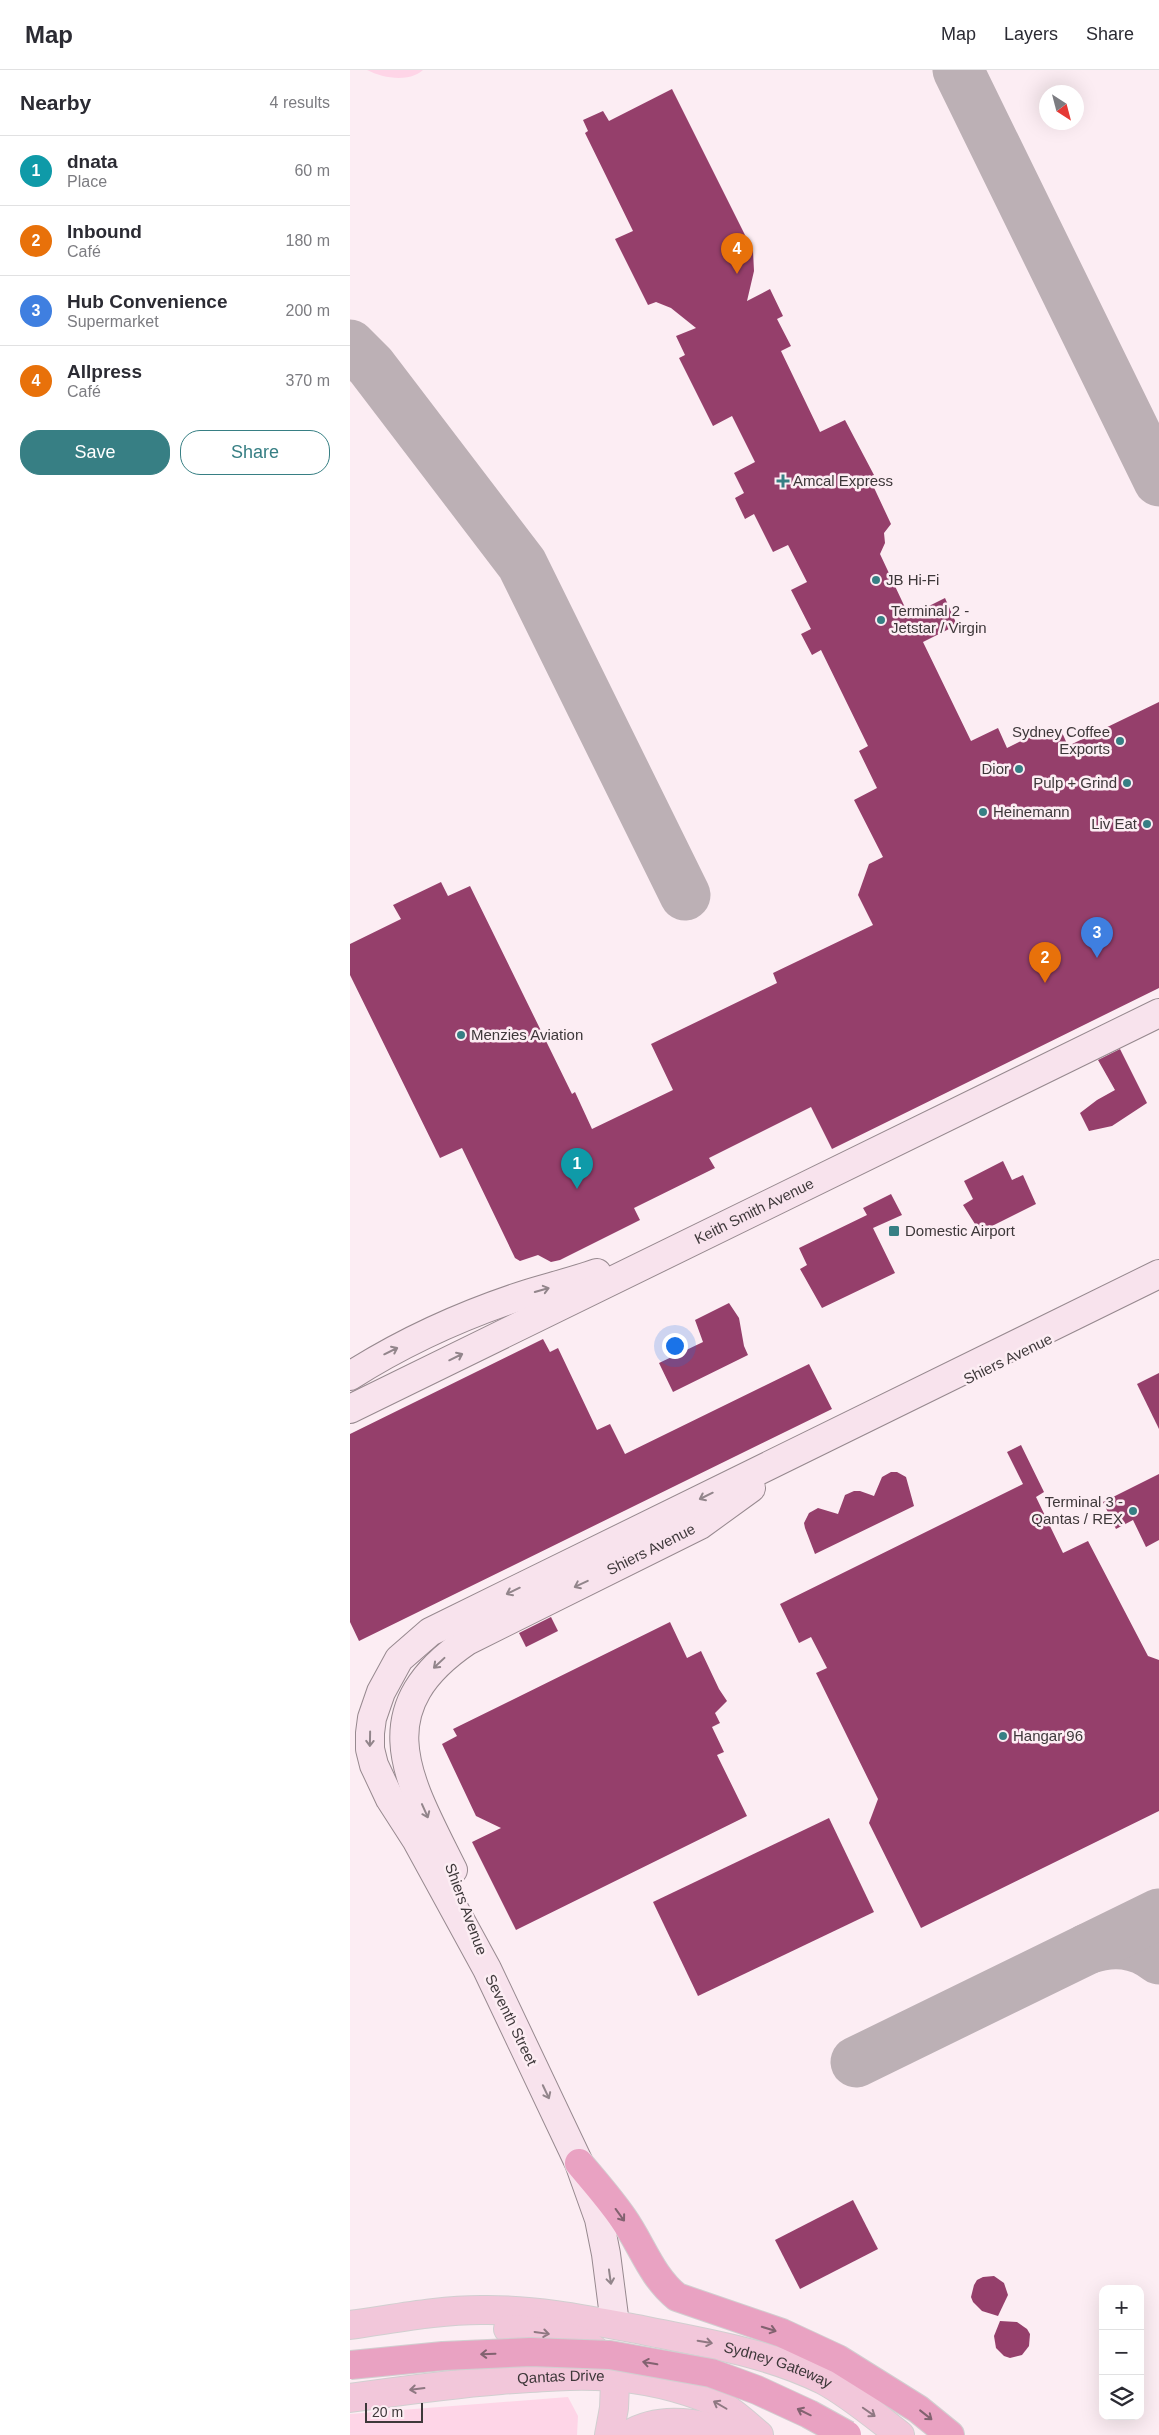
<!DOCTYPE html>
<meta charset="utf-8">
<style>
:root{--surface:#fff;--page:#f2f2f3;--text:#2b2b33;--muted:#7c7c81;--line:#e1e1e2;--accent:#377f84}
body{margin:0;font-family:Helvetica,sans-serif;background:var(--page);color:var(--text)}
.controls{position:absolute;right:15px;bottom:15px;display:grid;overflow:hidden;border-radius:10px;box-shadow:0 5px 20px #0002}
.controls button{width:45px;height:45px;display:grid;place-items:center;padding:0;border:0;border-bottom:1px solid var(--line);background:var(--surface);color:var(--text);font:25px sans-serif}
.compass{position:absolute;left:689px;top:15px;width:45px;height:45px;border-radius:50%;background:var(--surface);box-shadow:0 5px 20px #0002;rotate:144deg}
.scale{position:absolute;left:15px;bottom:12px;width:58px;box-sizing:border-box;padding-left:5px;border:2px solid #3e383a;border-top:0;font-size:14px;line-height:18px;white-space:nowrap;color:#3e383a;-webkit-text-stroke:4px #fcedf3;paint-order:stroke}
.you{position:absolute;left:324px;top:1275px;width:18px;height:18px;margin:-12px;border:4px solid #fff;border-radius:50%;background:#1a73e8;box-shadow:0 0 0 8px #1a73e833}
.badge{display:grid;place-items:center;width:32px;height:32px;border-radius:50%;background:var(--accent);color:#fff;font-size:16px;font-weight:700}
.pin{position:absolute;translate:-50% -41px;filter:drop-shadow(0 1px 2px #0008)}
.pin::after{content:'';position:absolute;top:26px;width:18px;height:15px;background:inherit;clip-path:polygon(0 0,100% 0,50% 100%)}
.list{margin:0;padding:0;list-style:none}
h2{display:flex;justify-content:space-between;align-items:center;height:65px;margin:0;padding:0 20px;font-size:21px}
h2 small{font-size:16px;font-weight:400;color:var(--muted)}
.list li{display:grid;grid-template-columns:32px 1fr auto;gap:15px;align-items:center;box-sizing:border-box;height:70px;padding:0 20px;border-top:1px solid var(--line)}
.list b{display:block;font-size:19px;white-space:nowrap}
.list p{margin:0;font-size:16px;white-space:nowrap;color:var(--muted)}
.list em{font-size:16px;font-style:normal;color:var(--muted)}
.actions{display:flex;gap:10px;padding:15px 20px}
.actions a{flex:1;padding:11px 0;border:1px solid var(--accent);border-radius:20px;text-align:center;font-size:18px;color:var(--accent)}
.actions .main{background:var(--accent);color:#fff}
.icon{flex:none;width:28px;height:28px;fill:none;stroke:currentColor;stroke-width:2;stroke-linecap:round;stroke-linejoin:round}
.map{position:relative;flex:none;width:809px;height:2365px;overflow:hidden}
header{display:flex;align-items:center;gap:30px;box-sizing:border-box;height:70px;padding:0 25px;background:var(--surface);border-bottom:1px solid var(--line)}
header strong{font-size:24px}
nav{display:flex;gap:28px;margin-inline-start:auto;font-size:18px}
main{display:flex}
aside{flex:1;background:var(--surface)}
.map>svg:first-child{display:block}
.green{fill:#fed5e7}
.lines{fill:none;stroke-linecap:round;stroke-linejoin:round}
.taxiway{stroke:#bcb0b5;stroke-width:51}
.building{fill:#953f6b}
.secondary-casing{stroke:#97898f;stroke-width:30}
.primary-casing{stroke:#d1cfd0;stroke-width:30}
.highway-casing{stroke:#d1cfd0;stroke-width:30}
.secondary{stroke:#f8e3ed;stroke-width:28}
.primary{stroke:#f2c7da;stroke-width:28}
.highway{stroke:#e9a2c2;stroke-width:28}
.highway-bridge-casing{stroke:#d1cfd0;stroke-width:30;stroke-linecap:butt}
.highway-bridge{stroke:#e9a2c2;stroke-width:28}
.oneway{stroke:#92858b}
.oneway2{stroke:#826270}
.oneway3{stroke:#8f7882}
.poi-dot{fill:#377f84;stroke:#fcedf3;stroke-width:2}
.labels{text-anchor:middle;stroke-width:5;stroke-linejoin:round;paint-order:stroke}
.poi-label{font-size:15px;fill:#3e383a;stroke:#fcedf3;text-anchor:start}
.street-label{font-size:15px;fill:#3e383a;stroke:#fcedf3}
</style>
<header>
<strong>Map</strong>
<nav><a>Map</a><a>Layers</a><a>Share</a></nav>
</header>
<main>
<aside>
<h2>Nearby<small>4 results</small></h2>
<ul class="list">
<li><span class="badge" style="background:#0f9aa8">1</span><div><b>dnata</b><p>Place</p></div><em>60 m</em></li>
<li><span class="badge" style="background:#e8710a">2</span><div><b>Inbound</b><p>Café</p></div><em>180 m</em></li>
<li><span class="badge" style="background:#3f7fe0">3</span><div><b>Hub Convenience</b><p>Supermarket</p></div><em>200 m</em></li>
<li><span class="badge" style="background:#e8710a">4</span><div><b>Allpress</b><p>Café</p></div><em>370 m</em></li>
</ul>
<div class="actions"><a class="main">Save</a><a>Share</a></div>
</aside>
<div class="map">
<svg width="809" height="2365" viewBox="0 0 809 2365">
<rect width="100%" height="100%" fill="#fcedf3"/>
<g class="green">
<path d="M17,0H73C58,13 33,8 17,0Z"/>
<polygon points="218,2327 228,2346 227,2365 0,2365 0,2344"/>
</g>
<g class="lines">
<g class="taxiway">
<polyline points="608,0 809,411"/>
<polyline points="0,275 21,296 172,494 335,825"/>
<path d="M737,1879C763,1870 787,1872 809,1889"/>
<polyline points="506,1992 809,1844"/>
</g>
</g>
<g class="building">
<polygon points="322,19 403,181 404,201 397,231 420,219 433,246 427,249 441,276 431,281 470,362 495,350 524,405 519,407 541,454 534,463 535,473 530,484 559,546 595,528 607,555 573,572 621,671 648,658 657,678 685,664 688,669 710,658 718,676 809,632 809,918 482,1079 461,1037 359,1088 365,1098 284,1138 290,1150 210,1190 201,1192 188,1185 170,1191 165,1188 112,1078 90,1088 0,905 0,874 51,849 43,835 91,812 98,826 120,816 222,1024 225,1022 242,1059 323,1020 301,974 427,913 423,903 523,855 508,825 519,794 533,787 504,730 527,718 509,681 518,676 471,580 462,585 451,564 461,559 441,520 457,512 438,475 423,482 404,444 395,449 385,428 394,423 384,403 405,392 382,346 363,356 329,288 335,285 326,266 346,258 321,238 306,232 298,235 265,169 283,161 235,63 238,61 233,50 253,41 259,51"/>
<polygon points="770,979 797,1033 762,1056 739,1061 730,1043 747,1030 765,1020 748,990"/>
<polygon points="653,1091 662,1110 673,1105 686,1134 630,1162 613,1135 623,1129 614,1111"/>
<polygon points="541,1124 552,1145 523,1158 545,1203 472,1238 450,1199 457,1195 449,1178 517,1145 513,1138"/>
<polygon points="379,1233 389,1248 394,1276 398,1285 323,1322 309,1293 353,1272 345,1250"/>
<polygon points="193,1269 200,1282 208,1278 247,1360 260,1354 275,1384 459,1294 482,1339 9,1571 0,1552 0,1364"/>
<polygon points="809,1303 809,1359 787,1314"/>
<polygon points="671,1375 694,1422 686,1427 713,1483 738,1471 798,1586 809,1590 809,1741 571,1858 519,1753 528,1729 466,1603 477,1598 461,1567 449,1573 430,1534 673,1414 657,1382"/>
<polygon points="541,1402 547,1402 556,1407 564,1436 465,1484 455,1458 454,1453 459,1443 468,1438 488,1444 495,1425 504,1421 510,1421 524,1426 532,1407"/>
<polygon points="809,1404 809,1470 796,1477 783,1450 766,1459 753,1432"/>
<polygon points="201,1547 208,1561 176,1577 169,1563"/>
<polygon points="320,1552 337,1588 351,1581 369,1619 377,1631 365,1643 370,1653 362,1657 374,1682 367,1685 397,1746 166,1860 122,1772 151,1758 126,1746 92,1674 107,1666 103,1659"/>
<polygon points="479,1748 524,1842 348,1926 303,1832"/>
<polygon points="503,2130 528,2179 450,2219 425,2170"/>
<polygon points="644,2206 654,2213 658,2225 648,2246 632,2241 623,2232 621,2227 624,2215 627,2210 633,2207"/>
<polygon points="650,2251 667,2252 677,2259 680,2264 679,2276 672,2285 660,2288 654,2286 646,2278 644,2266"/>
</g>
<g class="lines">
<g class="secondary-casing">
<g id="secondary">
<path d="M0,1306C55,1271 115,1244 177,1224C200,1217 224,1211 247,1203"/>
<path id="s1" d="M0,1339L809,943"/>
<path id="s2" d="M103,1800C59,1711 14,1641 117,1571L350,1455L401,1418"/>
<polyline points="265,2254 256,2184 249,2149 229,2093 137,1899 67,1771 40,1729 24,1695 20,1679 20,1663 22,1648 31,1622 49,1589 80,1562 809,1204"/>
</g>
</g>
<g class="primary-casing">
<g id="primary">
<path id="s3" d="M0,2255C44,2249 87,2240 131,2240C186,2239 239,2250 292,2260C354,2273 416,2282 473,2310C498,2323 528,2348 550,2365"/>
<path d="M158,2259C190,2261 233,2263 255,2290"/>
<path id="s4" d="M0,2328C50,2321 100,2314 151,2310C229,2304 289,2300 363,2331C380,2339 395,2353 409,2365"/>
<polyline points="259,2365 264,2338 266,2287"/>
<path d="M278,2365C312,2344 352,2354 388,2365"/>
</g>
</g>
<g class="highway-casing">
<path id="highway" d="M229,2093C244,2111 260,2129 273,2148C292,2175 301,2206 327,2227L432,2263L488,2289L568,2339L600,2365"/>
</g>
<use href="#secondary" class="secondary"/>
<use href="#primary" class="primary"/>
<use href="#highway" class="highway"/>
<g class="highway-bridge-casing">
<polyline id="highway-bridge" points="0,2295 93,2286 181,2282 260,2285 361,2303 407,2320 459,2344 497,2365"/>
</g>
<use href="#highway-bridge" class="highway-bridge"/>
</g>
<defs><path id="oneway-shaft" d="M-6 0H5M1.5-3L5.5 0L1.5 3" fill="none" stroke-width="1.6" stroke-linecap="round" stroke-linejoin="round" transform="scale(1.25)"/></defs>
<g class="oneway">
<use href="#oneway-shaft" transform="translate(192 1220) rotate(-16)"/>
<use href="#oneway-shaft" transform="translate(41 1281) rotate(-26)"/>
<use href="#oneway-shaft" transform="translate(106 1287) rotate(-26)"/>
<use href="#oneway-shaft" transform="translate(356 1426) rotate(154)"/>
<use href="#oneway-shaft" transform="translate(231 1514) rotate(155)"/>
<use href="#oneway-shaft" transform="translate(163 1521) rotate(154)"/>
<use href="#oneway-shaft" transform="translate(89 1593) rotate(137)"/>
<use href="#oneway-shaft" transform="translate(20 1669) rotate(91)"/>
<use href="#oneway-shaft" transform="translate(75 1741) rotate(66)"/>
<use href="#oneway-shaft" transform="translate(196 2022) rotate(65)"/>
<use href="#oneway-shaft" transform="translate(260 2207) rotate(82)"/>
</g>
<g class="oneway2">
<use href="#oneway-shaft" transform="translate(270 2145) rotate(54)"/>
<use href="#oneway-shaft" transform="translate(419 2259) rotate(17)"/>
<use href="#oneway-shaft" transform="translate(138 2284) rotate(178)"/>
<use href="#oneway-shaft" transform="translate(300 2293) rotate(-170)"/>
<use href="#oneway-shaft" transform="translate(454 2342) rotate(-154)"/>
<use href="#oneway-shaft" transform="translate(576 2345) rotate(38)"/>
</g>
<g class="oneway3">
<use href="#oneway-shaft" transform="translate(192 2263) rotate(8)"/>
<use href="#oneway-shaft" transform="translate(355 2272) rotate(10)"/>
<use href="#oneway-shaft" transform="translate(67 2319) rotate(173)"/>
<use href="#oneway-shaft" transform="translate(370 2335) rotate(-150)"/>
<use href="#oneway-shaft" transform="translate(519 2342) rotate(35)"/>
</g>
<g class="poi-dot">
<path d="M430.5 403.5h5v5h5v5h-5v5h-5v-5h-5v-5h5z"/>
<circle cx="526" cy="510" r="5"/>
<circle cx="531" cy="550" r="5"/>
<circle cx="770" cy="671" r="5"/>
<circle cx="669" cy="699" r="5"/>
<circle cx="777" cy="713" r="5"/>
<circle cx="633" cy="742" r="5"/>
<circle cx="797" cy="754" r="5"/>
<circle cx="111" cy="965" r="5"/>
<rect x="538" y="1155" width="12" height="12" rx="2.5"/>
<circle cx="783" cy="1441" r="5"/>
<circle cx="653" cy="1666" r="5"/>
</g>
<g class="labels">
<g class="poi-label">
<text x="443" y="416">Amcal Express</text>
<text x="536" y="515">JB Hi-Fi</text>
<text x="541" y="546">Terminal 2 -<tspan x="541" dy="17">Jetstar / Virgin</tspan></text>
<text x="760" y="667" text-anchor="end">Sydney Coffee<tspan x="760" dy="17">Exports</tspan></text>
<text x="659" y="704" text-anchor="end">Dior</text>
<text x="767" y="718" text-anchor="end">Pulp + Grind</text>
<text x="643" y="747">Heinemann</text>
<text x="787" y="759" text-anchor="end">Liv Eat</text>
<text x="121" y="970">Menzies Aviation</text>
<text x="555" y="1166">Domestic Airport</text>
<text x="773" y="1437" text-anchor="end">Terminal 3 -<tspan x="773" dy="17">Qantas / REX</tspan></text>
<text x="663" y="1671">Hangar 96</text>
</g>
<g class="street-label">
<text dy="5" stroke="none"><textPath href="#s1" startOffset="450">Keith Smith Avenue</textPath></text>
<text transform="translate(658 1289) rotate(-26)" y="5">Shiers Avenue</text>
<text dy="5" stroke="none"><textPath href="#s2" startOffset="468">Shiers Avenue</textPath></text>
<text transform="translate(116 1839) rotate(70)" y="5">Shiers Avenue</text>
<text transform="translate(161 1950) rotate(64)" y="5">Seventh Street</text>
<text dy="5" stroke="none"><textPath href="#s3" startOffset="435">Sydney Gateway</textPath></text>
<text dy="5" stroke="none"><textPath href="#s4" startOffset="212">Qantas Drive</textPath></text>
</g>
</g>
</svg>
<div class="controls">
<button>+</button>
<button>−</button>
<button><svg class="icon" aria-label="layers" viewBox="0 0 24 24"><path d="M12 4l9 5-9 5-9-5zM3 14l9 5 9-5"/></svg></button>
</div>
<svg class="compass" viewBox="-18 -18 36 36"><path d="M0-13l5 13h-10z" fill="#e53935"/><path d="M0 13l5-13h-10z" fill="#7c7c81"/></svg>
<div class="scale">20 m</div>
<div class="you"></div>
<div class="pin badge" style="left:227px;top:1119px;background:#0f9aa8">1</div>
<div class="pin badge" style="left:695px;top:913px;background:#e8710a">2</div>
<div class="pin badge" style="left:747px;top:888px;background:#3f7fe0">3</div>
<div class="pin badge" style="left:387px;top:204px;background:#e8710a">4</div>
</div>
</main>
